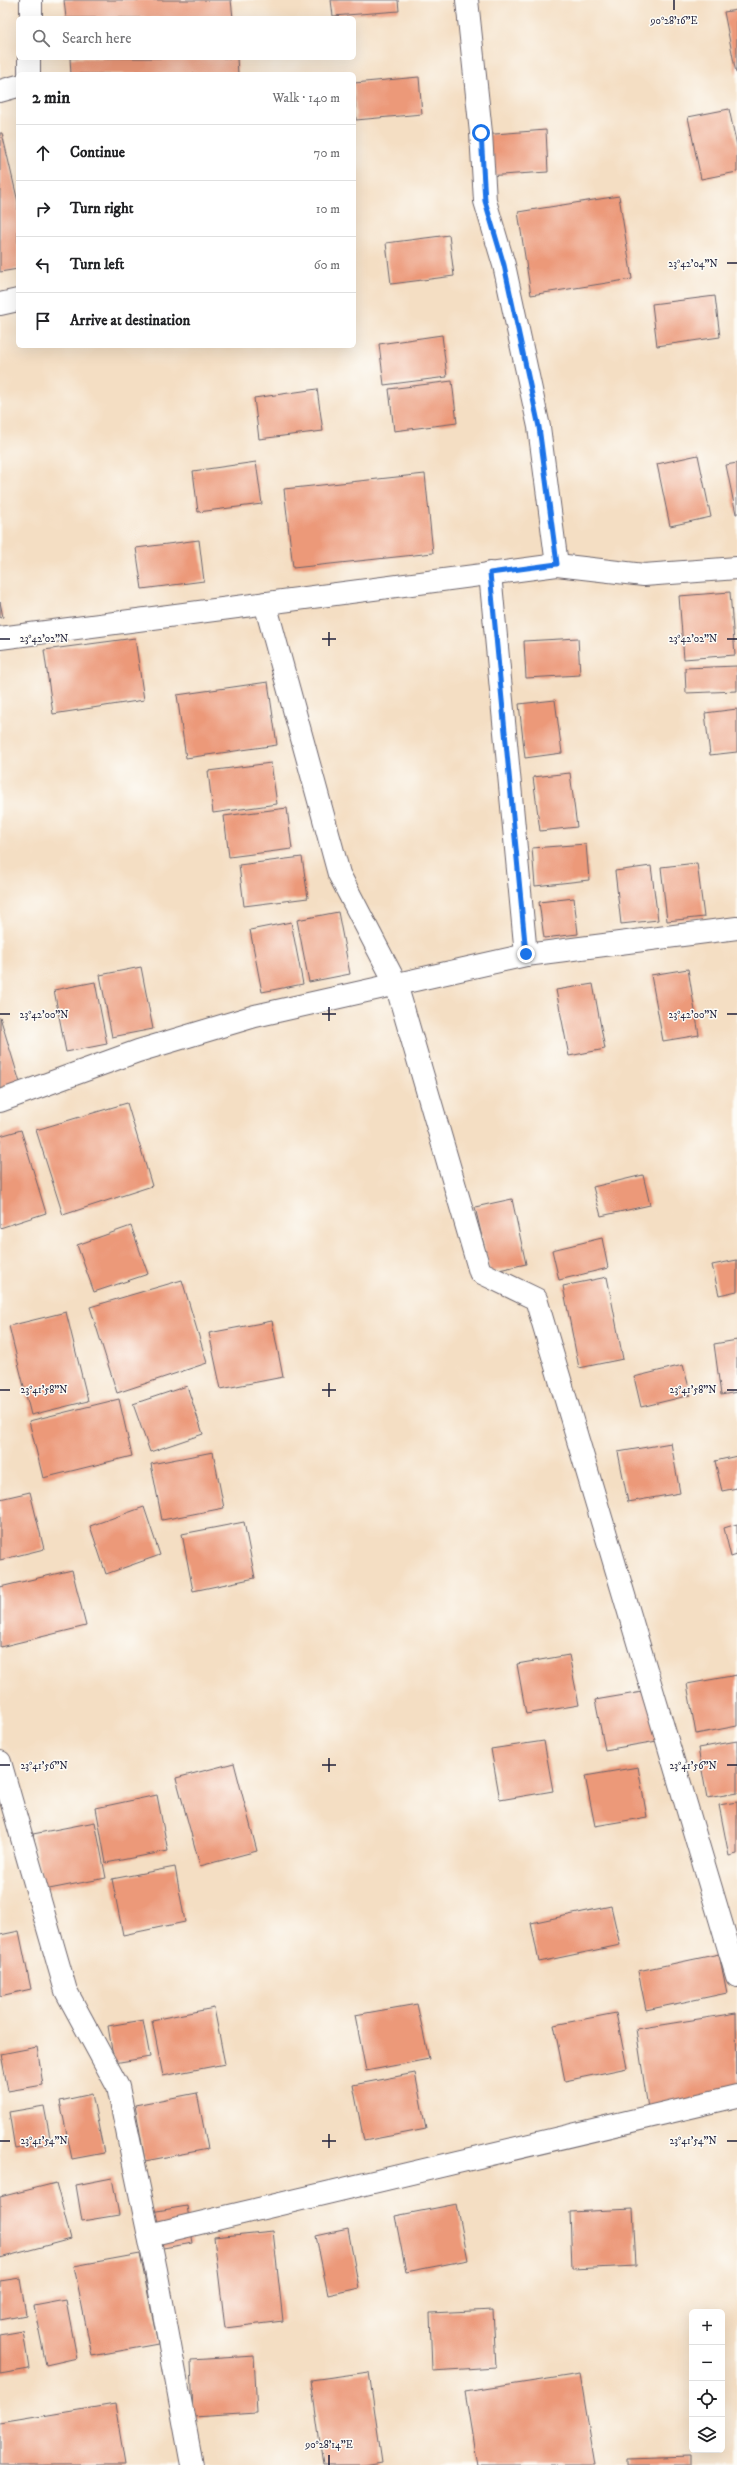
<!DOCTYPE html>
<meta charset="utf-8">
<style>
:root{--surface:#fff;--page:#f6f6f6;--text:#202124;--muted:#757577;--line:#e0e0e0}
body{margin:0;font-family:"IM FELL DW Pica",serif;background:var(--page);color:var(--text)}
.controls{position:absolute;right:12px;bottom:12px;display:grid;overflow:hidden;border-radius:6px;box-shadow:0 4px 16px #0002}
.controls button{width:36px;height:36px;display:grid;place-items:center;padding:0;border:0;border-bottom:1px solid var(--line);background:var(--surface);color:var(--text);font:20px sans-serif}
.stop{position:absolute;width:12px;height:12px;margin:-9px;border:3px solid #1a73e8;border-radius:50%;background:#fff}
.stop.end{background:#1a73e8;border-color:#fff;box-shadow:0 1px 4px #0008}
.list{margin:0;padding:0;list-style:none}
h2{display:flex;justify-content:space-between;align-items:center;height:52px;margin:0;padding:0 16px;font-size:17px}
h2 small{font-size:13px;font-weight:400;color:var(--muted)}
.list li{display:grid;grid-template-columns:26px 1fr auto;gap:12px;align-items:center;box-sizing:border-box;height:56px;padding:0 16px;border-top:1px solid var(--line)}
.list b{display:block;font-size:15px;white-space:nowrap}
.list em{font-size:13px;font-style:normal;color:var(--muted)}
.icon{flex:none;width:22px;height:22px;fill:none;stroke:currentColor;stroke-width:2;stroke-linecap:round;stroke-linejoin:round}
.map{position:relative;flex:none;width:737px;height:2465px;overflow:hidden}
.search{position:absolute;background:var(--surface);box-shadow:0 4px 16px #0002;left:16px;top:16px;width:340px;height:44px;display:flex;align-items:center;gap:10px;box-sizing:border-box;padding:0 14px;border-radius:6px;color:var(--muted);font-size:15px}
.panel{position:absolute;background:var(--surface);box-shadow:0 4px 16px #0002;left:16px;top:72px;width:340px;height:276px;border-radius:6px}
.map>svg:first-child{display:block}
.building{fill:#ec9979}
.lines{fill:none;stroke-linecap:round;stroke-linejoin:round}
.minor-casing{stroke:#6c646b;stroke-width:24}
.minor{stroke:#fff;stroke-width:22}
.route{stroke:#1a73e8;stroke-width:5}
.ticks{fill:none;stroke:#22223b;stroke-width:1.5}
.ticks-label{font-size:10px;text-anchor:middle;fill:#22223b;stroke:#fdfcf7;stroke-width:3;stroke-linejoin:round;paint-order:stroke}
</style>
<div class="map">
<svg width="737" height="2465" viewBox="0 0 737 2465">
<rect width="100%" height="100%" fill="#fdfcf7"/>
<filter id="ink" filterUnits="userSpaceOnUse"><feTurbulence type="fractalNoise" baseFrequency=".025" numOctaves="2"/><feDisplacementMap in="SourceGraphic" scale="8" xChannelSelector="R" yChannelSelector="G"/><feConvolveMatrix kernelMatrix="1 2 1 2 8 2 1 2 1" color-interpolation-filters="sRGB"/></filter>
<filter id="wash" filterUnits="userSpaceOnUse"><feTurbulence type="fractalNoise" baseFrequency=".012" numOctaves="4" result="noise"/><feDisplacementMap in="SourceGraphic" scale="16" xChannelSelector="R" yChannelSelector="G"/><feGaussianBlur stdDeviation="0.9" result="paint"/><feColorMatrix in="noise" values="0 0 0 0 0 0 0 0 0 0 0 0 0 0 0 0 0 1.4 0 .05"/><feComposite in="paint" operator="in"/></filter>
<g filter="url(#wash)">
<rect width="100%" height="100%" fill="#f4dec3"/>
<g id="blocks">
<g class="building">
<polygon points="64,0 231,0 233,18 66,18"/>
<polygon points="331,0 398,0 399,11 333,16"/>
<polygon points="737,10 737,73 736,73 724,12"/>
<polygon points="70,58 237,58 238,74 71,74"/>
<polygon points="419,77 422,114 356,120 354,83"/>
<polygon points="729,109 737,146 737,172 701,179 688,117"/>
<polygon points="546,130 548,172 485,176 482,135"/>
<polygon points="0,133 2,133 18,202 18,269 0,272"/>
<polygon points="619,196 632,279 531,295 518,212"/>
<polygon points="449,235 454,276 391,284 386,243"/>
<polygon points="715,296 720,337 657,346 652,304"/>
<polygon points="442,335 447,377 384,385 379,344"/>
<polygon points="452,381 457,423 394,431 389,389"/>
<polygon points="317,389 323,431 259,439 254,398"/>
<polygon points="698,455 711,517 670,526 657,464"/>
<polygon points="256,462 262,504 198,512 193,471"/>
<polygon points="737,463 737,514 736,514 726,465"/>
<polygon points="425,474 433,553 293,568 284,489"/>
<polygon points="199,540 204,581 142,589 136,548"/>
<polygon points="730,592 735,655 684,659 679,596"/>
<polygon points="0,602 3,617 0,618"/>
<polygon points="135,638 144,700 53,714 44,650"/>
<polygon points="578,638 580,675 526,678 524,641"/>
<polygon points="737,666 737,691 686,693 685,668"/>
<polygon points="268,682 277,745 186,758 177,695"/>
<polygon points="555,700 562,753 525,758 519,704"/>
<polygon points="737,709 737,752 710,755 705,713"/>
<polygon points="271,763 277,804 213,813 208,771"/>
<polygon points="570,773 577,827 540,831 533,777"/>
<polygon points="287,808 292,849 229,857 224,816"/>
<polygon points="586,844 589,880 535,886 532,848"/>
<polygon points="302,857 308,898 244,906 239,865"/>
<polygon points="697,863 704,917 667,921 661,867"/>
<polygon points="651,866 658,920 621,924 615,871"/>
<polygon points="574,898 578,934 544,938 539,902"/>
<polygon points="338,912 350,974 309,982 297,920"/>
<polygon points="291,922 303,984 262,992 250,930"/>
<polygon points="141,967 153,1029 112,1037 100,975"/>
<polygon points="688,969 699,1035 663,1041 651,975"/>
<polygon points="95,982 107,1044 66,1052 54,990"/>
<polygon points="593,984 605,1049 569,1056 556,990"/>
<polygon points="0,1017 21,1086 0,1092"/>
<polygon points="127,1103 152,1186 63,1215 36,1130"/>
<polygon points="21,1130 46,1213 0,1228 0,1136"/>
<polygon points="643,1175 650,1205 601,1216 593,1187"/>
<polygon points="512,1199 526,1264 490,1272 475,1207"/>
<polygon points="131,1226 148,1274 94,1292 77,1245"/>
<polygon points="602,1238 608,1268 559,1280 552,1250"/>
<polygon points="737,1260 737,1291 719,1295 712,1265"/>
<polygon points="607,1277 623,1359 579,1368 563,1286"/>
<polygon points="182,1280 207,1363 117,1393 90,1307"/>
<polygon points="66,1312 88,1401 31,1415 9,1326"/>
<polygon points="272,1321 283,1377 221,1389 209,1333"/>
<polygon points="737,1340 737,1392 721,1395 714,1344"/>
<polygon points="683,1365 691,1395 641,1407 634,1377"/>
<polygon points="187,1386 203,1434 150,1452 133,1404"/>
<polygon points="119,1399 132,1456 43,1478 29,1421"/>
<polygon points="671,1443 680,1493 628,1502 618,1452"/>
<polygon points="213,1452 224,1508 162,1520 151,1464"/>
<polygon points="737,1456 737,1488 722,1491 715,1461"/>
<polygon points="30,1492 44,1549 0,1560 0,1499"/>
<polygon points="144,1507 160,1555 106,1574 90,1526"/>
<polygon points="244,1522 255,1578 193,1591 182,1534"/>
<polygon points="737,1524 737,1555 731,1557 724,1528"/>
<polygon points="72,1570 86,1626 0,1647 0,1587"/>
<polygon points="569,1655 579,1705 526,1714 517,1664"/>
<polygon points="737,1675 737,1726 696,1734 687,1684"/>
<polygon points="648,1691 657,1741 605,1750 595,1700"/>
<polygon points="544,1741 553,1791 500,1800 491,1749"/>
<polygon points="737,1741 737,1793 707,1798 698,1748"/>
<polygon points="234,1763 257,1851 200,1866 176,1778"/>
<polygon points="638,1767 647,1817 595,1826 585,1776"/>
<polygon points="157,1795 168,1851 106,1863 96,1808"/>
<polygon points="737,1802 737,1854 729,1856 719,1805"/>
<polygon points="95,1822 106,1878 44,1890 33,1834"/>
<polygon points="175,1867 185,1922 123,1935 112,1879"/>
<polygon points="611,1906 620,1945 539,1962 531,1923"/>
<polygon points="19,1931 31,1989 0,1996 0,1935"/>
<polygon points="719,1954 727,1993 646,2010 638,1971"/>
<polygon points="417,2004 429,2059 366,2071 355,2015"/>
<polygon points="214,2008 225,2064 163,2076 152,2020"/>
<polygon points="616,2013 627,2068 565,2081 554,2025"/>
<polygon points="736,2013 737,2101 649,2115 636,2029"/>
<polygon points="143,2020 150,2057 114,2063 108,2026"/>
<polygon points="37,2047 43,2085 8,2091 1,2054"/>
<polygon points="415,2073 426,2129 364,2141 353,2085"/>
<polygon points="197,2093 208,2149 145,2161 135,2105"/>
<polygon points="92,2094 104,2153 72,2159 60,2101"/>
<polygon points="44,2106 51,2143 15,2149 9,2112"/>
<polygon points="112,2178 119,2215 82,2221 76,2185"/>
<polygon points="56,2183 71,2239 0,2258 0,2197"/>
<polygon points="457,2204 468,2260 406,2272 395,2216"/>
<polygon points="187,2206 193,2243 157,2249 151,2212"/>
<polygon points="633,2209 636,2266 572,2269 570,2212"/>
<polygon points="348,2229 359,2288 328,2295 316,2236"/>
<polygon points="273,2231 283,2321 225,2328 214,2237"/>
<polygon points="140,2254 158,2344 92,2356 74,2266"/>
<polygon points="20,2278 26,2315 0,2320 0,2281"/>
<polygon points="66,2300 77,2358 46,2365 34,2306"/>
<polygon points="493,2310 496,2367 432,2371 430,2313"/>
<polygon points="23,2331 29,2369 0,2374 0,2335"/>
<polygon points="254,2356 257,2413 193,2417 191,2360"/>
<polygon points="369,2372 382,2462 364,2465 323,2465 311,2380"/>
<polygon points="580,2374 595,2465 477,2465 465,2392"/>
<polygon points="115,2404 125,2465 0,2465 0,2423"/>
<polygon points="691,2456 691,2465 628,2465 628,2458"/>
</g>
</g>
</g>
<g filter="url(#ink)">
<use href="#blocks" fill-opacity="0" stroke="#6c646b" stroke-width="1"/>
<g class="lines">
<g class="minor-casing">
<g id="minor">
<polyline points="467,0 481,133 485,201 504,265 539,427 557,565"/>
<polyline points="31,18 31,0"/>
<polyline points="29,74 29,58"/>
<polyline points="0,91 18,86"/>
<polyline points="0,304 18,300"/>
<polyline points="490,573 526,955"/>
<polyline points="265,603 339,874 396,984 480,1272 536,1299 737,1976"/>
<polyline points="0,638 557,565 644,575 737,568"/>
<polyline points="0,1101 138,1051 255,1016 526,955 737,928"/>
<polyline points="0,1762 66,1991 118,2087 156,2270 192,2465"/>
<polyline points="149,2235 737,2096"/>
</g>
</g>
<use href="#minor" class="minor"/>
</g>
</g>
<g class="lines" filter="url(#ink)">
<polyline class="route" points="481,133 485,201 504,265 539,427 557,564 490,573 526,954"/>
</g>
<path class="ticks" d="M674,0V10M727,263H737M329,632V646M0,639H10M322,639H336M727,639H737M329,1007V1021M0,1014H10M322,1014H336M727,1014H737M329,1383V1397M0,1390H10M322,1390H336M727,1390H737M329,1758V1772M0,1765H10M322,1765H336M727,1765H737M329,2134V2148M0,2141H10M322,2141H336M727,2141H737M329,2455V2465"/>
<g class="ticks-label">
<text x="674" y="24">90°28'16"E</text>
<text x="693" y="267">23°42'04"N</text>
<text x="44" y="642">23°42'02"N</text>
<text x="693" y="642">23°42'02"N</text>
<text x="44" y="1018">23°42'00"N</text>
<text x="693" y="1018">23°42'00"N</text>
<text x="44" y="1393">23°41'58"N</text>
<text x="693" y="1393">23°41'58"N</text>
<text x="44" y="1769">23°41'56"N</text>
<text x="693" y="1769">23°41'56"N</text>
<text x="44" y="2144">23°41'54"N</text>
<text x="693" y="2144">23°41'54"N</text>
<text x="329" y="2448">90°28'14"E</text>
</g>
</svg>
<div class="controls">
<button>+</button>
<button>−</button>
<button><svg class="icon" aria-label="locate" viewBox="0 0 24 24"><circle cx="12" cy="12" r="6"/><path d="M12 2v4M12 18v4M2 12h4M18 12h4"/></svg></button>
<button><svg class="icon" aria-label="layers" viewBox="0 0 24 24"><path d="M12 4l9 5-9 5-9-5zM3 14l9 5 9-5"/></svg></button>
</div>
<div class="stop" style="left:481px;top:133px"></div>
<div class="stop end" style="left:526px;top:954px"></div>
<div class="search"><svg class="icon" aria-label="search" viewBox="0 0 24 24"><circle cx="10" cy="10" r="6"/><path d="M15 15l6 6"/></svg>Search here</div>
<section class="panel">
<h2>2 min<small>Walk · 140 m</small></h2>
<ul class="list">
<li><svg class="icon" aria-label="ahead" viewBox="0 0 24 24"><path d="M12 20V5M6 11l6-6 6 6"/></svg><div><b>Continue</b></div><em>70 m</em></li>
<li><svg class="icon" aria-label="right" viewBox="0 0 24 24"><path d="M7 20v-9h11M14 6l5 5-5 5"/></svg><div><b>Turn right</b></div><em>10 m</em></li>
<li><svg class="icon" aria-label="left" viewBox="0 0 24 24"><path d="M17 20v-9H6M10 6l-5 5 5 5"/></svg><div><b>Turn left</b></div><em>60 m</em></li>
<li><svg class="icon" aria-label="arrive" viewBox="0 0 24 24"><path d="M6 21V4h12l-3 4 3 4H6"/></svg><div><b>Arrive at destination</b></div></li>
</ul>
</section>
</div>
